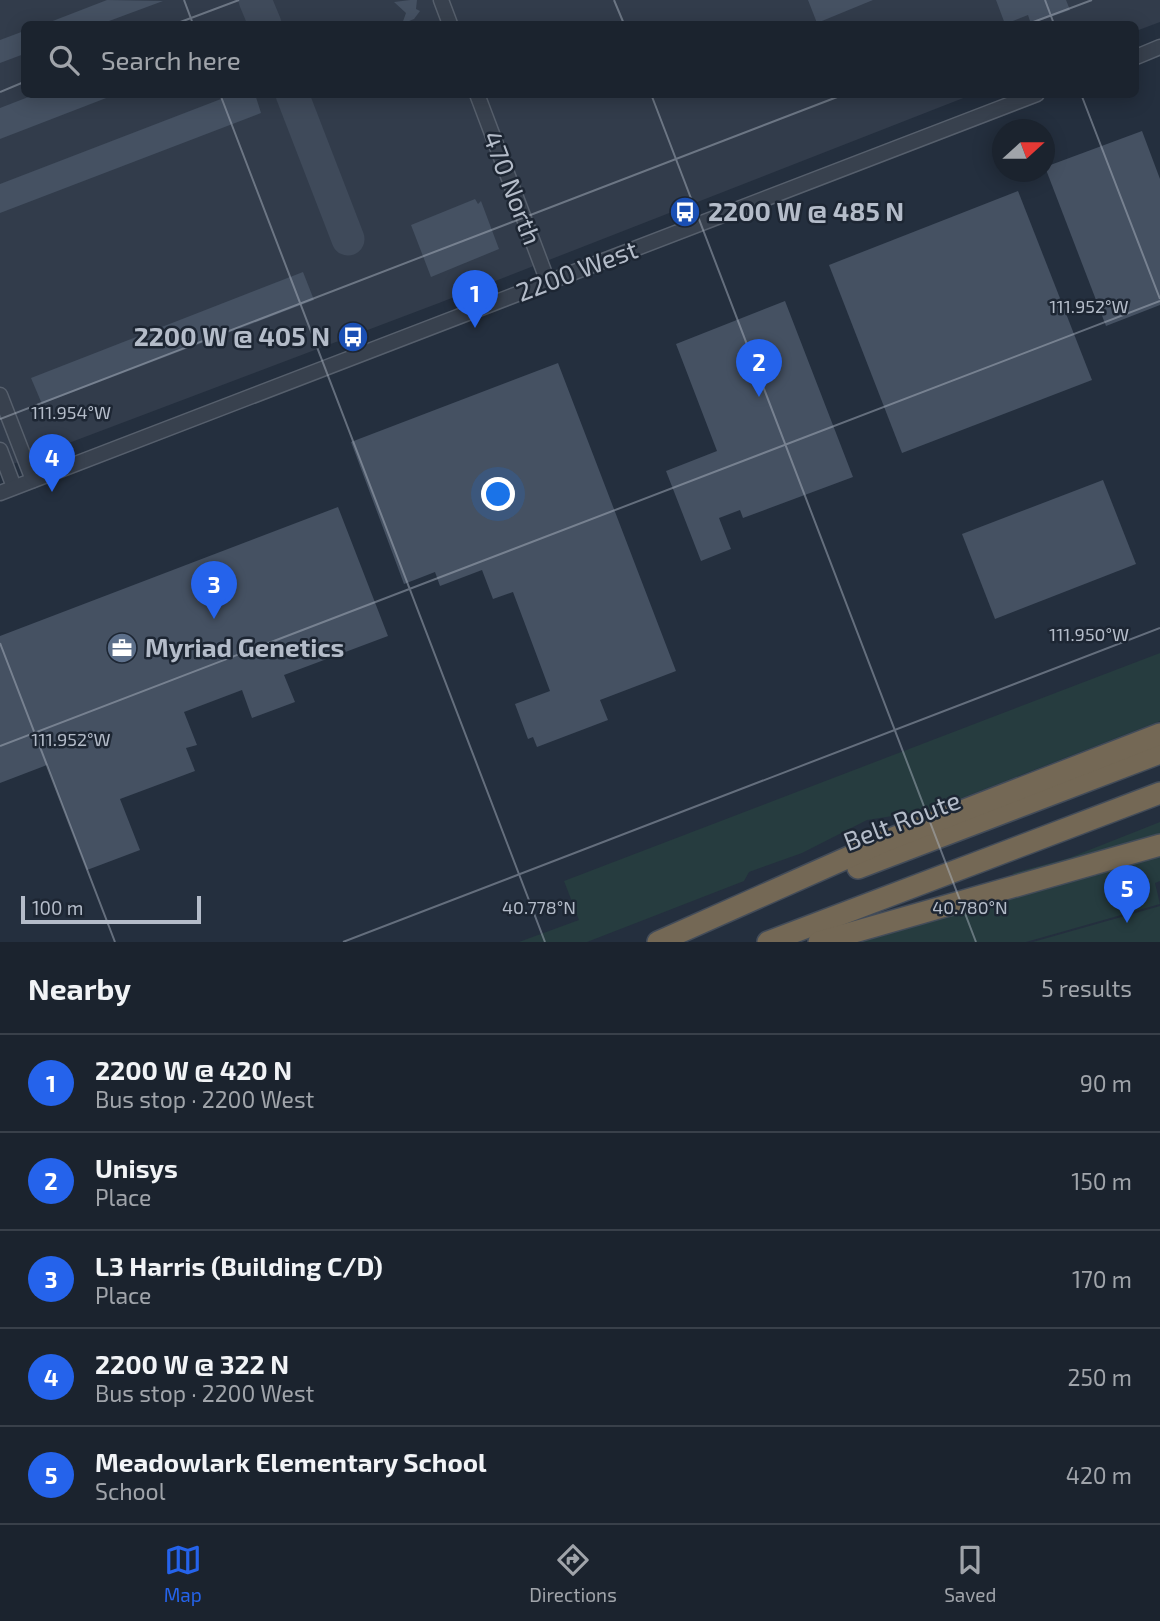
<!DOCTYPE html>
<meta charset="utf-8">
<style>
:root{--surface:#1b232e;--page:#282f3a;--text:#f1f3f6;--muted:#a0a4aa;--line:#39404a;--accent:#2563eb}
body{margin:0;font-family:"Exo 2",sans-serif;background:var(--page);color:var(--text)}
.compass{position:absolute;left:992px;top:119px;width:63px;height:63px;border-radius:50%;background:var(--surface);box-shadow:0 4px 18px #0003;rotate:69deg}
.scale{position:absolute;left:21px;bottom:18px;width:180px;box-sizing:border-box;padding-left:7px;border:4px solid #b4bcc9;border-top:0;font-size:19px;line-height:24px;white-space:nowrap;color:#b4bcc9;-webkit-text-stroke:5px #1d2633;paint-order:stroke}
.you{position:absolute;left:499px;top:495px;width:24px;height:24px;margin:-18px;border:5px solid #fff;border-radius:50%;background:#1a73e8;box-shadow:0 0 0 10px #1a73e833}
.badge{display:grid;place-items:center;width:46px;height:46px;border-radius:50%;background:var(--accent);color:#fff;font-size:23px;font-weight:700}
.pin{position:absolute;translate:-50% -58px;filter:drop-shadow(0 2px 4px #0008)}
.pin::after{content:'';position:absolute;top:37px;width:24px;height:21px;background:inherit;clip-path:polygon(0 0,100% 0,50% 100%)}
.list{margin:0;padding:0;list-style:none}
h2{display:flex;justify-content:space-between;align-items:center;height:91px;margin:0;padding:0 28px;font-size:30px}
h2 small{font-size:23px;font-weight:400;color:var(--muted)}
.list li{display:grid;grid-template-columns:46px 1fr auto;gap:21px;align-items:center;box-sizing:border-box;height:98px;padding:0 28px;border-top:2px solid var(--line)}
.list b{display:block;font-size:26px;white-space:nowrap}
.list p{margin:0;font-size:23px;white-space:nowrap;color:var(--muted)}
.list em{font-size:23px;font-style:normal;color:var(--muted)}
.icon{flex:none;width:38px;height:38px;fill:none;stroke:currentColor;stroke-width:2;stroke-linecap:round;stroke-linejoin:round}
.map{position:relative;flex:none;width:1160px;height:942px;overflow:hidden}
.search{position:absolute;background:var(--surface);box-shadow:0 4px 18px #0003;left:21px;right:21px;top:21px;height:77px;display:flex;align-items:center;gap:18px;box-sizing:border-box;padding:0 24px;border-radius:10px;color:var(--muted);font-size:26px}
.sheet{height:581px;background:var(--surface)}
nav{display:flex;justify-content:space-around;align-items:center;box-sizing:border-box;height:98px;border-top:2px solid var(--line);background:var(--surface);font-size:19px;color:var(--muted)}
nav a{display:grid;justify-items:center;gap:4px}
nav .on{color:var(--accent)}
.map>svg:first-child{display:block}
.airport{fill:#323c4b}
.green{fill:#263c3f}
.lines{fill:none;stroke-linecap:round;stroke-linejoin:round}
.taxiway{stroke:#3f4a5a;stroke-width:33}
.building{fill:#455162}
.minor-casing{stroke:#565f6c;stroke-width:17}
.highway-casing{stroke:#434c59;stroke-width:24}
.minor{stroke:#38414e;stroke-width:14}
.highway{stroke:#746855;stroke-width:21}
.ticks{fill:none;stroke:#b4bcc9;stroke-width:2;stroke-opacity:0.45}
.labels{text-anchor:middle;stroke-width:5;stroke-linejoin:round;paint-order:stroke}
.street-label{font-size:26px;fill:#b4bcc9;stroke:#1d2633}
.poi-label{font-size:26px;font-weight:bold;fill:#b4bcc9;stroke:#1d2633;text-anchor:start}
.ticks-label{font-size:18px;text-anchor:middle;fill:#b4bcc9;stroke:#1d2633;stroke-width:5;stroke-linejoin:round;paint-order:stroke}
</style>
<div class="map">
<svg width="1160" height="942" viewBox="0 0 1160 942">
<rect width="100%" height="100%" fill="#242f3e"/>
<polygon class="airport" points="0,0 1160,0 1160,22 1136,31 1136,24 24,24 24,94 971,95 439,303 0,469"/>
<g class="green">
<polygon points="1160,653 1160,721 931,810 867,820 802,853 749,872 744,881 587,942 519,942 579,920 564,881"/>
<polygon points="1160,822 1160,834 1015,877 1013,873 1069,858"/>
<polygon points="1160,855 1160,881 1155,883 1160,904 1026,942 860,942"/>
<polygon points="1160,906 1160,942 1033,942"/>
</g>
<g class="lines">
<g class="taxiway">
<polyline points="255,0 265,24"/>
<polyline points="292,94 348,239"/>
</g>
</g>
<g class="building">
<polygon points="107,0 163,1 101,24 45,24"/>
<polygon points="410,0 417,0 416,9 420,11 414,19 402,24 406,13 394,2"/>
<polygon points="808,0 873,0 817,23"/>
<polygon points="996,0 1066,0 1070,10 1031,24 1028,15 1005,24"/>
<polygon points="24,31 24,54 0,63 0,40"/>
<polygon points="36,94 114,94 114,95 0,139 0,108"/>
<polygon points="234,94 255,94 261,113 0,213 0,184"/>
<polygon points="1142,131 1160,179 1160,305 1106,326 1045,167"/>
<polygon points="1018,191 1092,380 902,453 829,265"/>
<polygon points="475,199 478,204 481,201 499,249 431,277 411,225"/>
<polygon points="303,272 314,300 42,404 31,378"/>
<polygon points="785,301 853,477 743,518 740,510 719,518 731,549 701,561 666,471 717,451 676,344"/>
<polygon points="558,363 676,671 600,700 608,720 537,747 533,737 528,739 515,704 550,691 513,592 493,599 482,570 440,586 435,572 404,584 351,442"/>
<polygon points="1103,480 1136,564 995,619 962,534"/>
<polygon points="338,507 388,636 284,675 295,702 252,718 242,690 184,712 197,745 186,748 195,771 120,799 140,850 87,870 47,765 0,783 0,636"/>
</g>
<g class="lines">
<g class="minor-casing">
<g id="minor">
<polyline points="441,0 450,24"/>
<polyline points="1136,57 1160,47"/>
<polyline points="477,94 548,282"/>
<polyline points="0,395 33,480"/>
<polyline points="0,450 14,487"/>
<polyline points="0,493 1037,94"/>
</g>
</g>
<g class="highway-casing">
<g id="highway">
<polyline points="858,868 1160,753"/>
<polyline points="658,942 885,841 1160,734"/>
<polyline points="768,942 1160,793"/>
<polyline points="819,942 1160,845"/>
</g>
</g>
<use href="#minor" class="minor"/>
<use href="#highway" class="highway"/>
</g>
<path class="ticks" d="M184,0L193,24M614,0L624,24M1045,0L1054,24M175,24L239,0M1028,24L1092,0M0,92L24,82M220,94L545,942M651,94L976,942M1081,94L1160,299M0,419L845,94M0,643L115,942M0,746L1160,301M343,942L1160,628"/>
<defs>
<g id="bus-disc" transform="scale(1.575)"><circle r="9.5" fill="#1a4fb4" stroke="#1d2633"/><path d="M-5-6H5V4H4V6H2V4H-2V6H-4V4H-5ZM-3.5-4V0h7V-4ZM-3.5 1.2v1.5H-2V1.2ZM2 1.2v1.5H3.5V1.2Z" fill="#fff"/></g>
<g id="office-disc" transform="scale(1.575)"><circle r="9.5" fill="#5c6f8a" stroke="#1d2633"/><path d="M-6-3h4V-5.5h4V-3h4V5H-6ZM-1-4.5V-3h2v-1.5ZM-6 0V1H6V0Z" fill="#fff"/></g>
</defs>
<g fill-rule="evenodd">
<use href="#bus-disc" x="685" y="212"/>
<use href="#bus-disc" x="353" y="337"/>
<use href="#office-disc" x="122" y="648"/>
</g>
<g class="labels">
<g class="street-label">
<text transform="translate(512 188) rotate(69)" y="9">470 North</text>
<text transform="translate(577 271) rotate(-21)" y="9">2200 West</text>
<text transform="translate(902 821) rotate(-21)" y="9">Belt Route</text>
</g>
<g class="poi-label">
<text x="708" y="221">2200 W @ 485 N</text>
<text x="330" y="346" text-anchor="end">2200 W @ 405 N</text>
<text x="145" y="657">Myriad Genetics</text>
</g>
</g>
<g class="ticks-label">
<text x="1089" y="313">111.952°W</text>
<text x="71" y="419">111.954°W</text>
<text x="1089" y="641">111.950°W</text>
<text x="71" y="746">111.952°W</text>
<text x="539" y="914">40.778°N</text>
<text x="970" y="914">40.780°N</text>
</g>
</svg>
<svg class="compass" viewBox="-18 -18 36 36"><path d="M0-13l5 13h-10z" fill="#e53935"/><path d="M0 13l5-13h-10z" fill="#a0a4aa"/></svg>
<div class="scale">100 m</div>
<div class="you"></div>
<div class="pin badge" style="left:475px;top:328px">1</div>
<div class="pin badge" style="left:759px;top:397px">2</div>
<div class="pin badge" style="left:214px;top:619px">3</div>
<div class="pin badge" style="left:52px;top:492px">4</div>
<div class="pin badge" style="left:1127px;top:923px">5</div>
<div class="search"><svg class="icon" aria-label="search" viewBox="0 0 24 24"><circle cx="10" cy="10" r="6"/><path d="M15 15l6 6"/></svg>Search here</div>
</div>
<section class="sheet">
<h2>Nearby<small>5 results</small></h2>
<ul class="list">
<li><span class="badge">1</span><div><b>2200 W @ 420 N</b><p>Bus stop · 2200 West</p></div><em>90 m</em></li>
<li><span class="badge">2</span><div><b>Unisys</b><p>Place</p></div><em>150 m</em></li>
<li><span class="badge">3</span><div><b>L3 Harris (Building C/D)</b><p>Place</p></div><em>170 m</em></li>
<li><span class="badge">4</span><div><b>2200 W @ 322 N</b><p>Bus stop · 2200 West</p></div><em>250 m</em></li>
<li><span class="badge">5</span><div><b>Meadowlark Elementary School</b><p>School</p></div><em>420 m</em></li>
</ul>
</section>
<nav>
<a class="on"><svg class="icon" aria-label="map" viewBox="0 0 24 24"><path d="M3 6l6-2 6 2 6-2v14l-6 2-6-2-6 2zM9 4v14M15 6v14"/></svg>Map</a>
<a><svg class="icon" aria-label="directions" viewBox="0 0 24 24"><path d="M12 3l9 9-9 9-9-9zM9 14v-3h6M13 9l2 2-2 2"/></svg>Directions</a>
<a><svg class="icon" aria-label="saved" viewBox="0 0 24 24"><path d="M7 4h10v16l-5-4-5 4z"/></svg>Saved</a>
</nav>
